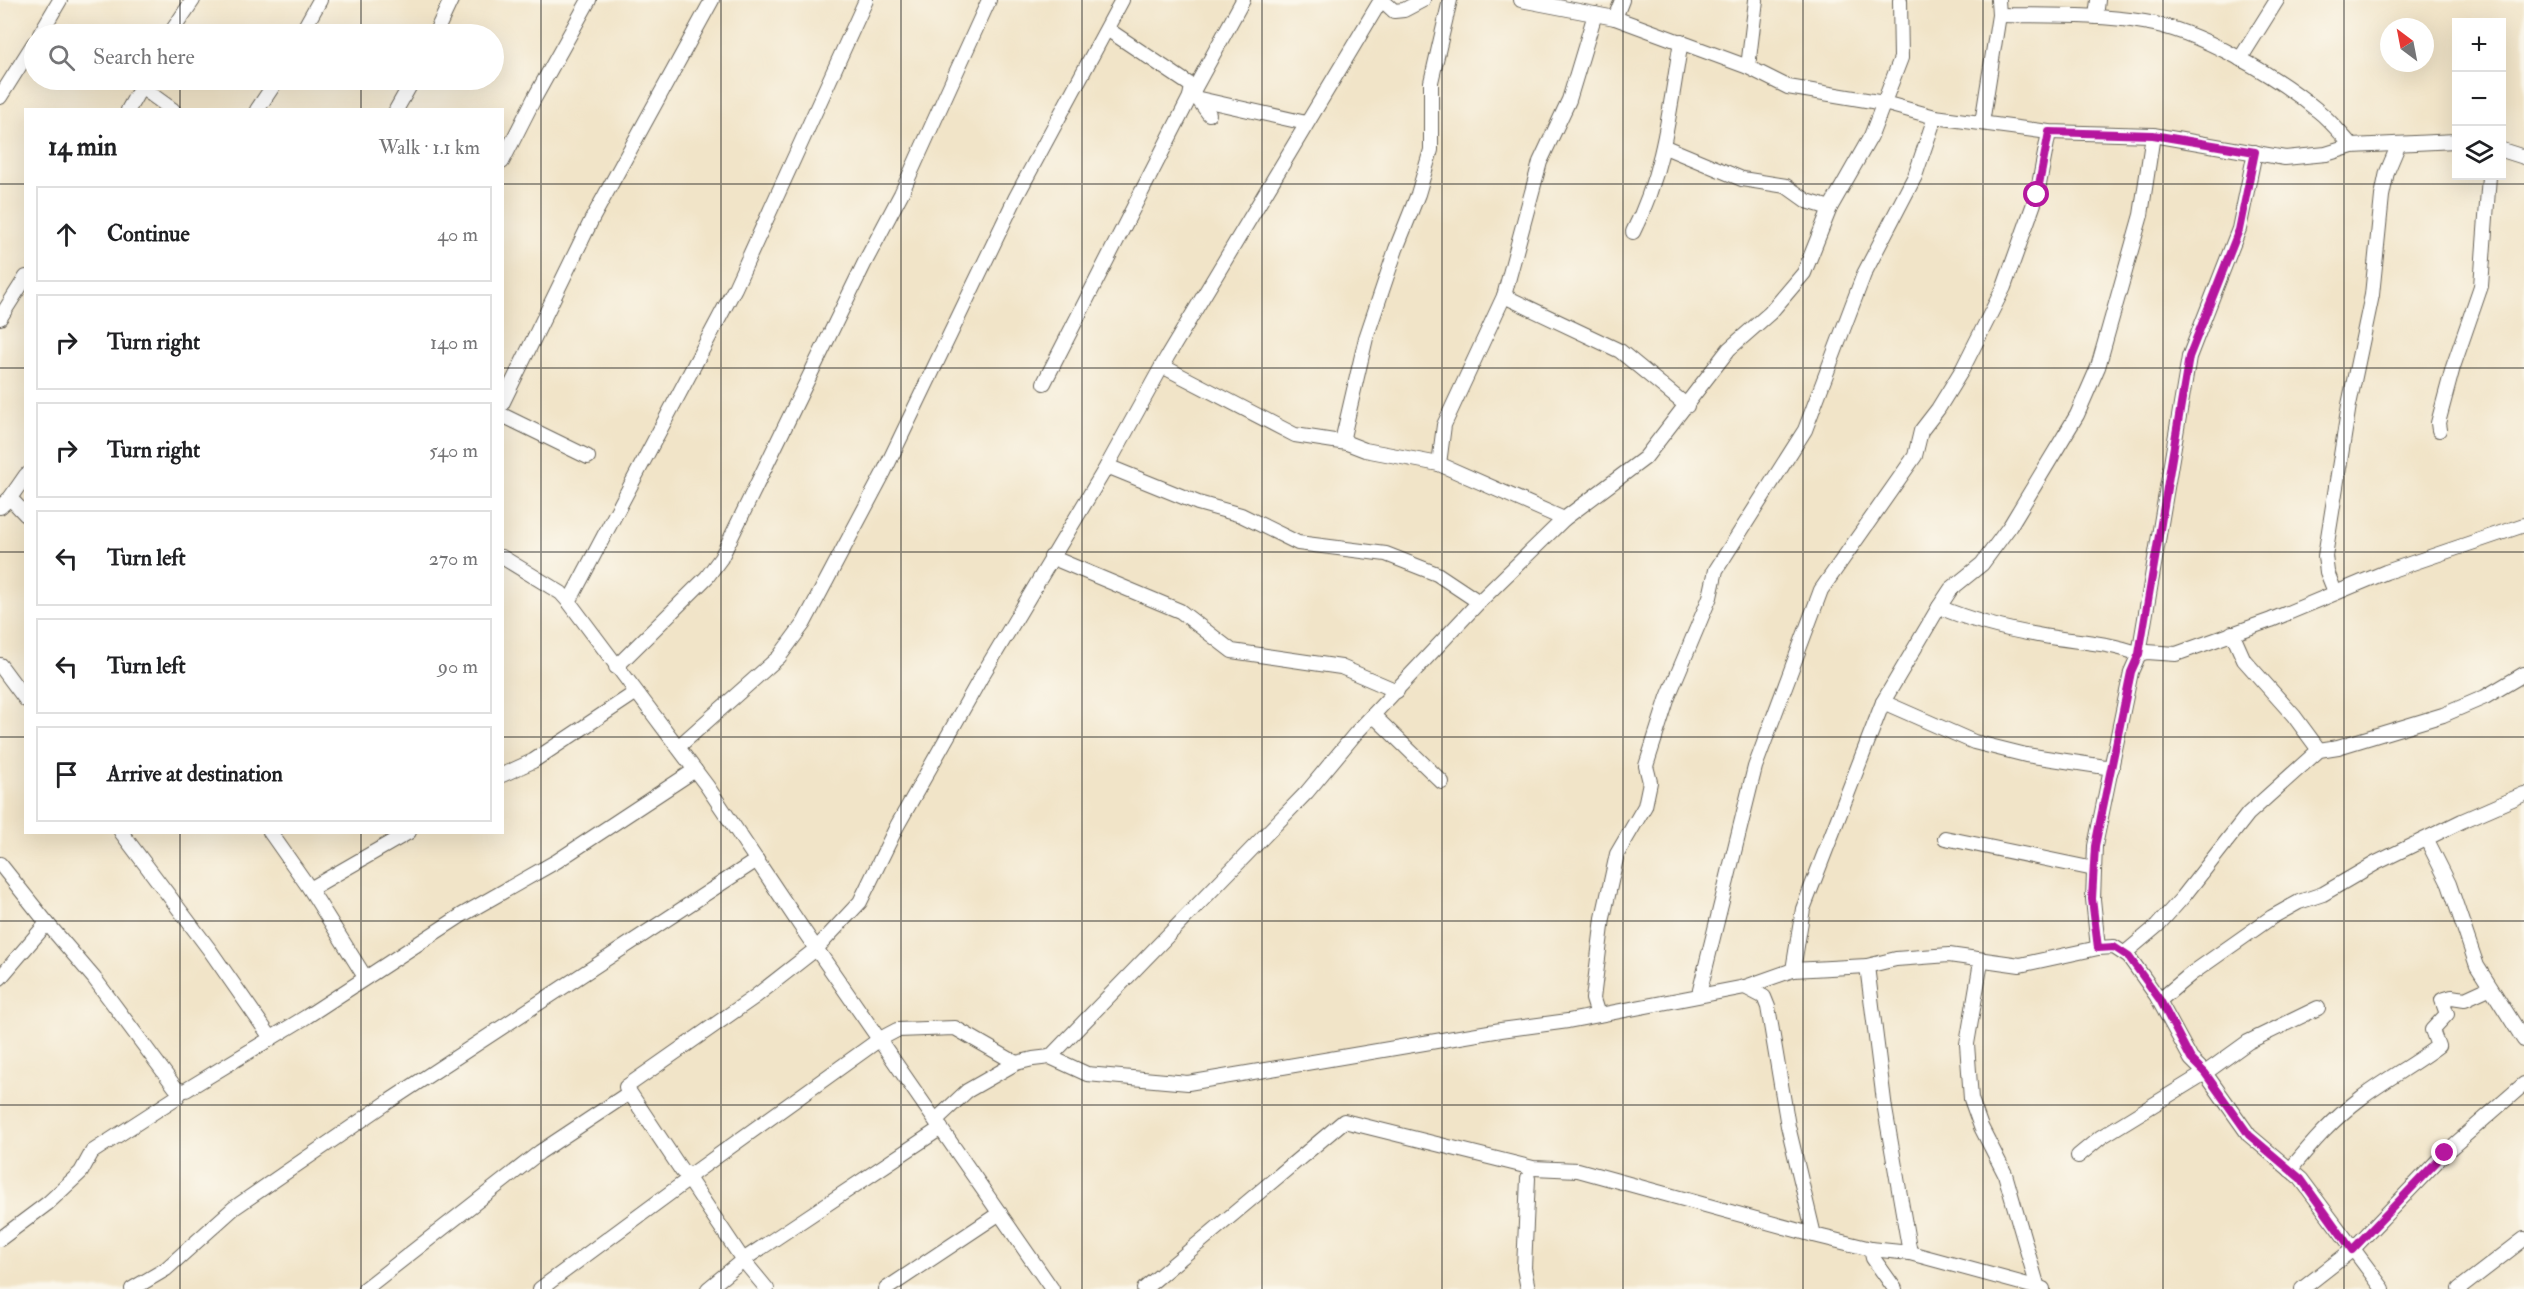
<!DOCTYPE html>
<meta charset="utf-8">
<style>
:root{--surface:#fff;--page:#f6f6f6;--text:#202124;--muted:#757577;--line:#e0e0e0}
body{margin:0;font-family:"IM FELL Double Pica",serif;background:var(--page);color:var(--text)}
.controls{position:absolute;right:18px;top:18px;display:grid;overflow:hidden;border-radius:0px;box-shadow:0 6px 24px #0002}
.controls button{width:54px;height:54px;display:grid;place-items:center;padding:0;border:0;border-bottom:2px solid var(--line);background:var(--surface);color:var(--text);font:30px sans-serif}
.compass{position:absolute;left:2380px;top:18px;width:54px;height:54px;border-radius:50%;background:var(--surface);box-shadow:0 6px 24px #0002;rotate:328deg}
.stop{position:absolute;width:18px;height:18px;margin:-14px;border:4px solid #b5179e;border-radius:50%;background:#fff}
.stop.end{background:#b5179e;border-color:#fff;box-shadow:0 2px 6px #0008}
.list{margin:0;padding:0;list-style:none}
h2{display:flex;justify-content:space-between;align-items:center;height:78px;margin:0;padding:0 24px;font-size:26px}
h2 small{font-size:20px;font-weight:400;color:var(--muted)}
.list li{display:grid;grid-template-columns:39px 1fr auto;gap:18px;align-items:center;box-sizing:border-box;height:96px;margin:0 12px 12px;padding:0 12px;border:2px solid var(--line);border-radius:0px}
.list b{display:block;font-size:22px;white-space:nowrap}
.list em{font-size:20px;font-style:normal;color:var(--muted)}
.icon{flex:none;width:33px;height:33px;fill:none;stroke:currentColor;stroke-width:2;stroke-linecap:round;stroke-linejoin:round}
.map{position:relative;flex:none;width:2524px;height:1289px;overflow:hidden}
.search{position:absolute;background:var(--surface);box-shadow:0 6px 24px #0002;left:24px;top:24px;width:480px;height:66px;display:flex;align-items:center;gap:15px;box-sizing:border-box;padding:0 21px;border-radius:33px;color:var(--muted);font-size:22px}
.panel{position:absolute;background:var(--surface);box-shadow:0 6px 24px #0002;left:24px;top:108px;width:480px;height:726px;border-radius:0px}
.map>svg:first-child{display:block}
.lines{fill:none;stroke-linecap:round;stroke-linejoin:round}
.minor-casing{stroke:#676258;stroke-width:16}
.minor{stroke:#fff;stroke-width:14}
.route{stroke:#b5179e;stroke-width:8}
.grid{fill:none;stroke:#1c1c1c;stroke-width:1.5;stroke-opacity:0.55}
</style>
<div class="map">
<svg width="2524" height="1289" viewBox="0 0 2524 1289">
<rect width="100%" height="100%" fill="#fbf7ec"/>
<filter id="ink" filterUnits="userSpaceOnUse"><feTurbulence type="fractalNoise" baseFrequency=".0167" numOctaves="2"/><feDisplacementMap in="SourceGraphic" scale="12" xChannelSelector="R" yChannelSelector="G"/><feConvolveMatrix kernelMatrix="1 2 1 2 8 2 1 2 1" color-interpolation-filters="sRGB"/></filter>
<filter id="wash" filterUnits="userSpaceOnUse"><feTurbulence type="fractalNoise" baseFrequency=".008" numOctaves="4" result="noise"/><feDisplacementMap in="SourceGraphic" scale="24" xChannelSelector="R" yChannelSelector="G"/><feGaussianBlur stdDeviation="1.35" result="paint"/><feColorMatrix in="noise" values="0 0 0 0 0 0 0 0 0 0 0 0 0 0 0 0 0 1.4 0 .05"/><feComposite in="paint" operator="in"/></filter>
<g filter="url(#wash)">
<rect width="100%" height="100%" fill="#f1e4c8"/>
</g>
<g filter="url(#ink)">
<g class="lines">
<g class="minor-casing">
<g id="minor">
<polyline points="1382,0 1394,11 1404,10 1423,0"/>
<polyline points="1450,0 1431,82 1431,150 1418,194 1396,249 1366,338 1343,437 1347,443 1365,450 1439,464 1564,519"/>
<polyline points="1521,0 1615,18 1748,67 1788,87 1884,103 1935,117 2049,132 2153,135 2285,158 2326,154 2352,146 2456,141"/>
<path d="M1999,15C2047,16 2097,14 2144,22C2198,30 2275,75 2317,110C2330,120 2341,134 2352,146"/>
<polyline points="2096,17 2098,0"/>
<polyline points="1615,18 1622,0"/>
<polyline points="1107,29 1192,86 1190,97 1198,99 1209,114"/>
<polyline points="40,34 60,0"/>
<polyline points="170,34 193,0"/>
<polyline points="301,34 320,0"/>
<polyline points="435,34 451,0"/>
<polyline points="2240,59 2277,0"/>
<polyline points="1748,67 1756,0"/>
<polyline points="141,87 173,110"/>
<polyline points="0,97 34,43"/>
<polyline points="1195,98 1306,123"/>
<polyline points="128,110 145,80"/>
<polyline points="257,110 277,80"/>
<polyline points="396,110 413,80"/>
<polyline points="1982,123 1999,15 1998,0"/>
<polyline points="1665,147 1742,179 1786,186 1807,201 1830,208"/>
<polyline points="2502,150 2524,157"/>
<polyline points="502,162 535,97 589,0"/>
<path d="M1633,232C1664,172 1670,107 1681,41"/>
<polyline points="1504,296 1620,351 1687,406"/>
<polyline points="0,318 26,277"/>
<polyline points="1162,366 1295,435 1347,443"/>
<polyline points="1044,383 1190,97 1243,0"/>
<polyline points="502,404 592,219 712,0"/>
<polyline points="502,415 588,457"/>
<polyline points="2439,430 2438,423 2453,367 2481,286 2489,176"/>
<polyline points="1439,464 1444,425 1504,296 1540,162 1569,100 1595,14"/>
<polyline points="1107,466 1198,503 1241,515 1298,543 1386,554 1437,574 1479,602"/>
<polyline points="10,498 26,515"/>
<polyline points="0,507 10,498 26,475"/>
<polyline points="502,557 561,593 569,602 707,786 804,931 1052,1289"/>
<polyline points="1051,557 1180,611 1232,651 1341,667 1397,691"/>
<polyline points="2335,592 2327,572 2325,556 2349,405 2372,295 2382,196 2387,172 2398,146"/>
<polyline points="569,602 735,288 866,0"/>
<polyline points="1939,607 1951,589 1982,564 2010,526 2077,415 2098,367 2141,215 2153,135"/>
<polyline points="2232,633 2244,660 2294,716 2319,750"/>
<polyline points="0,665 26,700"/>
<polyline points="616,667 707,577 721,558 865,262 901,194 989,0"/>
<polyline points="1883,702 1974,742 2026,755 2112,768"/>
<polyline points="1373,715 1442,782"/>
<polyline points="678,747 779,657 804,623 884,472 1016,197 1122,0"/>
<polyline points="502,775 533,761 635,693"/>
<polyline points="121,832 209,949 271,1038"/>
<polyline points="270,832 310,889 365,977"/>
<polyline points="1945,838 2094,869"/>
<polyline points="2427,840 2449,884 2477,966 2524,1040"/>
<polyline points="0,864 47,923 0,978"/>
<polyline points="310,889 409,832"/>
<polyline points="47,923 94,978 175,1087 181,1091 186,1090 306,1017 462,915 557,861 695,770"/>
<polyline points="2098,948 2093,899 2095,846 2131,672 2139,654 2147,652 2176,654 2271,620 2386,572 2524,525"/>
<polyline points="2125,953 2157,926 2183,897 2248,814 2319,750 2338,747 2443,715 2485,697 2524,674"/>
<polyline points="1981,962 1967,1044 1971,1099 1981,1127 2005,1174 2038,1288"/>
<polyline points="1867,966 1885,1109 1910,1253"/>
<path d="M1793,970L1803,909L1883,702L1939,607C1972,621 2003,629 2038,635C2072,642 2106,641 2139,654L2189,357L2239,229L2255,152"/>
<polyline points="1745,987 1764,997 1768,1007 1788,1126 1814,1235"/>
<polyline points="1699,994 1755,767 1821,590 1915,456 1921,431 1938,409 1962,370 2004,287 2037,195 2049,132"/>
<polyline points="2160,1000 2191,974 2272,917 2299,902 2323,894 2376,863 2462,821 2524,794"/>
<polyline points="1598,1015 1593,999 1603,918 1617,854 1645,806 1650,782 1646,766 1668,697 1710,597 1716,570 1805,430 1864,274 1915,176 1935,117"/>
<polyline points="1050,1057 1307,792 1356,733 1479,602 1564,519 1645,458 1729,349 1770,313 1804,273 1830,208 1871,136 1901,58 1900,0"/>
<polyline points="1016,1063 955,1028 897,1030 880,1039 691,1175 682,1171 626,1087 756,996 816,949 860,902 897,826 980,679 1107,466 1167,357 1381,0"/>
<polyline points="936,1120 967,1091 1016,1063 1033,1059 1050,1057 1087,1074 1188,1083 1501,1030 1568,1021 1745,987 1793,970 1867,966 1896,959 1949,955 2020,965 2098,948 2114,947 2129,957 2156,995 2191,1059 2205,1073 2249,1135 2301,1179 2383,1289"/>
<polyline points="2078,1156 2101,1137 2205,1073 2248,1042 2318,1008"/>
<path d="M2290,1170C2312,1143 2333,1119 2361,1098C2386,1079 2413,1065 2438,1046L2432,1030L2447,1014L2442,1000L2452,997L2465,999L2489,988"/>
<polyline points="686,1175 743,1260 767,1289"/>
<polyline points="0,1239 48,1203 81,1172 92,1152 177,1097 181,1091"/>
<polyline points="1871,1249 1873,1258 1895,1289"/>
<polyline points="132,1289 166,1269 234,1208 391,1100 757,860"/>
<polyline points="365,1289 540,1152 629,1093"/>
<polyline points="540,1289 689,1179"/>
<polyline points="708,1289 743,1260 941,1128"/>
<polyline points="886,1289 1000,1213"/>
<polyline points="1144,1289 1344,1121 1533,1168 1578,1170 1814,1235 1871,1249 1910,1253 2043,1289"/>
<polyline points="1528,1289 1524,1268 1528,1178"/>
<polyline points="2302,1289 2352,1250 2445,1153 2524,1084"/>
<polyline points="2459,1289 2524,1239"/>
</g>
</g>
<use href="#minor" class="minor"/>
</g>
</g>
<g class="lines" filter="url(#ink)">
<polyline class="route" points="2037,195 2049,132 2153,135 2255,152 2239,230 2189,357 2139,654 2131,672 2095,846 2092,899 2098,948 2114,947 2129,957 2160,1000 2191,1059 2205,1073 2249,1135 2301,1179 2352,1250 2445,1153"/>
</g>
<path class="grid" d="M180,0V34M361,0V34M541,0V1289M721,0V1289M901,0V1289M1082,0V1289M1262,0V1289M1442,0V1289M1623,0V1289M1803,0V1289M1983,0V1289M2163,0V1289M2344,0V1289M180,80V110M361,80V110M0,184H26M502,184H2524M0,368H26M502,368H2524M0,552H26M502,552H2524M0,737H26M502,737H2524M180,832V1289M361,832V1289M0,921H2524M0,1105H2524"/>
</svg>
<div class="controls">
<button>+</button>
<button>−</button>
<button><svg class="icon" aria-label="layers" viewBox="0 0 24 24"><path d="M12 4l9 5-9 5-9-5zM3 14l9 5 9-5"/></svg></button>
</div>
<svg class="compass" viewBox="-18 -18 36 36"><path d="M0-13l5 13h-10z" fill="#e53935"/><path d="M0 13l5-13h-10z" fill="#757577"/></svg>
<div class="stop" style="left:2037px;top:195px"></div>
<div class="stop end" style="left:2445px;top:1153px"></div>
<div class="search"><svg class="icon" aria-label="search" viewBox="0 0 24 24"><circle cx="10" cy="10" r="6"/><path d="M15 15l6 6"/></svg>Search here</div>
<section class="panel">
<h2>14 min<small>Walk · 1.1 km</small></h2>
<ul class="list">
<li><svg class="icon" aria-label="ahead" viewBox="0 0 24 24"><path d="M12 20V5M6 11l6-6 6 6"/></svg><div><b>Continue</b></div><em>40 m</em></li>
<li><svg class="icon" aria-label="right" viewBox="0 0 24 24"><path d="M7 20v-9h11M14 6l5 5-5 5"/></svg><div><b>Turn right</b></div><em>140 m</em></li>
<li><svg class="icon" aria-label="right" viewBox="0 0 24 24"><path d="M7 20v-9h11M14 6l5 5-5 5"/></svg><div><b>Turn right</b></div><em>540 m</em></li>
<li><svg class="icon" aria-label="left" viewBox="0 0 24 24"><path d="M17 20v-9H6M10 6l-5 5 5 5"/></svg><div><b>Turn left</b></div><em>270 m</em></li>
<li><svg class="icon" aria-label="left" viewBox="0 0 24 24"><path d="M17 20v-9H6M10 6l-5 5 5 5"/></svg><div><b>Turn left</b></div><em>90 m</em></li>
<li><svg class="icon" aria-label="arrive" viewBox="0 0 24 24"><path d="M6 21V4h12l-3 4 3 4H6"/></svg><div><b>Arrive at destination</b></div></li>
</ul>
</section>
</div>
